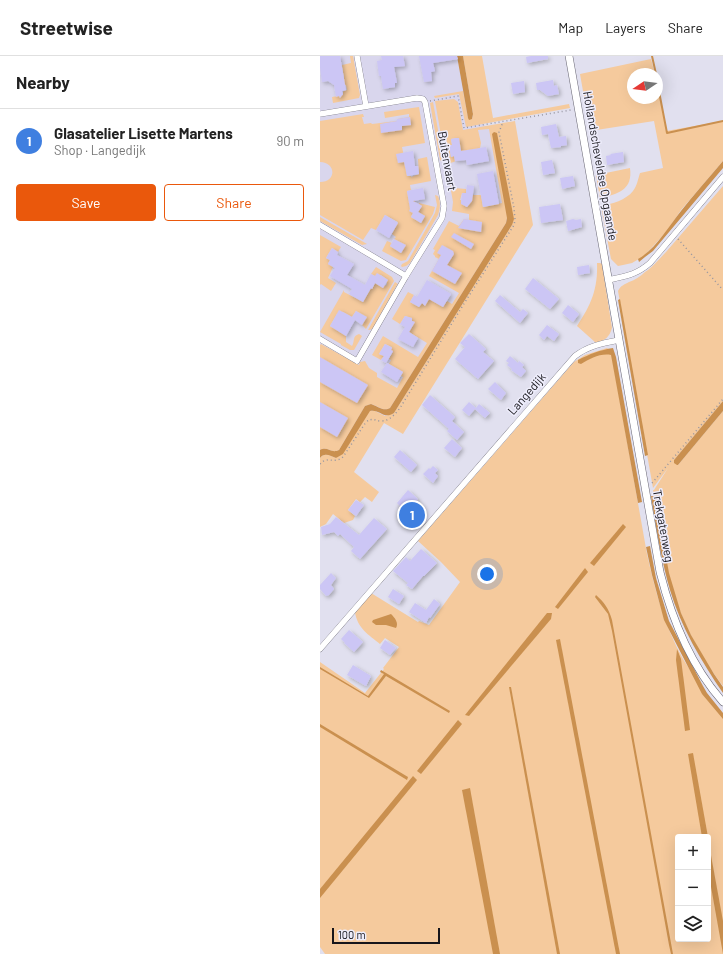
<!DOCTYPE html>
<meta charset="utf-8">
<style>
:root{--surface:#fff;--page:#f2f2f2;--text:#222;--muted:#767676;--line:#e0e0e0;--accent:#ea580c}
body{margin:0;font-family:Barlow,sans-serif;background:var(--page);color:var(--text)}
.controls{position:absolute;right:12px;bottom:12px;display:grid;overflow:hidden;border-radius:4px;box-shadow:0 4px 16px #0002}
.controls button{width:36px;height:36px;display:grid;place-items:center;padding:0;border:0;border-bottom:1px solid var(--line);background:var(--surface);color:var(--text);font:20px sans-serif}
.compass{position:absolute;left:307px;top:12px;width:36px;height:36px;border-radius:50%;background:var(--surface);box-shadow:0 4px 16px #0002;rotate:257deg}
.scale{position:absolute;left:12px;bottom:10px;width:108px;box-sizing:border-box;padding-left:4px;border:2px solid #17161b;border-top:0;font-size:11px;line-height:14px;white-space:nowrap;color:#17161b;-webkit-text-stroke:3px #eeedfc;paint-order:stroke}
.you{position:absolute;left:167px;top:518px;width:14px;height:14px;margin:-10px;border:3px solid #fff;border-radius:50%;background:#1a73e8;box-shadow:0 0 0 6px #1a73e833}
.badge{display:grid;place-items:center;width:26px;height:26px;border-radius:50%;background:var(--accent);color:#fff;font-size:13px;font-weight:700}
.pin{position:absolute;translate:-50% -50%;border:2px solid #fff;box-shadow:0 1px 4px #0006}
.list{margin:0;padding:0;list-style:none}
h2{display:flex;justify-content:space-between;align-items:center;height:52px;margin:0;padding:0 16px;font-size:17px}
h2 small{font-size:13px;font-weight:400;color:var(--muted)}
.list li{display:grid;grid-template-columns:26px 1fr auto;gap:12px;align-items:center;box-sizing:border-box;height:64px;padding:0 16px;border-top:1px solid var(--line)}
.list b{display:block;font-size:15px;white-space:nowrap}
.list p{margin:0;font-size:13px;white-space:nowrap;color:var(--muted)}
.list em{font-size:13px;font-style:normal;color:var(--muted)}
.actions{display:flex;gap:8px;padding:12px 16px}
.actions a{flex:1;padding:9px 0;border:1px solid var(--accent);border-radius:4px;text-align:center;font-size:14px;color:var(--accent)}
.actions .main{background:var(--accent);color:#fff}
.icon{flex:none;width:22px;height:22px;fill:none;stroke:currentColor;stroke-width:2;stroke-linecap:round;stroke-linejoin:round}
.map{position:relative;flex:none;width:403px;height:898px;overflow:hidden}
header{display:flex;align-items:center;gap:24px;box-sizing:border-box;height:56px;padding:0 20px;background:var(--surface);border-bottom:1px solid var(--line)}
header strong{font-size:19px}
nav{display:flex;gap:22px;margin-inline-start:auto;font-size:14px}
main{display:flex}
aside{flex:1;background:var(--surface)}
.map>svg:first-child{display:block}
.built{fill:#d9d6ed}
.green{fill:#f5ca9d;fill-rule:evenodd}
.water{fill:#ca904f}
.lines{fill:none;stroke-linecap:round;stroke-linejoin:round}
.stream{stroke:#ca904f;stroke-width:2}
.building{fill:#ccc6f5;filter:url(#shadow)}
.minor-casing{stroke:#696774;stroke-width:6}
.tertiary-casing{stroke:#696774;stroke-width:8}
.path{stroke:#9796a1;stroke-width:1.5;stroke-dasharray:1 3;stroke-linecap:butt}
.minor{stroke:#fff;stroke-width:5.5}
.tertiary{stroke:#fff;stroke-width:7}
.labels{text-anchor:middle;stroke-width:3;stroke-linejoin:round;paint-order:stroke}
.street-label{font-size:12px;fill:#17161b;stroke:#eeedfc}
</style>
<header>
<strong>Streetwise</strong>
<nav><a>Map</a><a>Layers</a><a>Share</a></nav>
</header>
<main>
<aside>
<h2>Nearby<small></small></h2>
<ul class="list">
<li><span class="badge" style="background:#3f7fe0">1</span><div><b>Glasatelier Lisette Martens</b><p>Shop · Langedijk</p></div><em>90 m</em></li>
</ul>
<div class="actions"><a class="main">Save</a><a>Share</a></div>
</aside>
<div class="map">
<svg width="403" height="898" viewBox="0 0 403 898">
<defs>
<filter id="shadow"><feDropShadow dx="2" dy="2" stdDeviation="2" flood-color="#0004"/></filter>
</defs>
<rect width="100%" height="100%" fill="#e1e0ef"/>
<polygon class="built" points="0,0 140,0 150,57 175,78 190,164 71,357 0,399"/>
<g class="green">
<polygon points="30,0 33,0 40,39 39,42 13,47 12,41 23,39 23,36 24,35 27,34 26,29 23,30 24,22 22,9 31,7"/>
<polygon points="143,0 162,0 173,62 249,48 250,52 146,71 139,38 115,42 114,40 143,35 148,62 152,63 153,58"/>
<path d="M331,3L335,18H313V42H337V26L346,75L403,65V105L361,154L347,175L324,200L312,207L303,209L298,210L291,203L281,150C292,148 306,144 313,135C317,130 318,123 320,117L343,112L334,65L270,75L260,18Z"/>
<path d="M134,43L138,46L143,74L195,65L213,169L83,378L64,367L34,416L59,436L52,446L45,441L40,446L36,443L28,454L35,460L33,464L24,467L13,458L6,468L0,471V402C4,396 11,400 16,402L40,370L49,355H55L65,360L74,357L192,169L187,162L186,167L70,352C64,356 58,350 51,348L45,350L19,394C11,398 8,390 0,394V289L1,288L39,309L40,306L45,305L49,312L57,317V321L77,332L83,321L81,320L83,316L69,308L71,304L69,303L73,296L71,294L72,291L65,288L59,298L64,300L61,304L52,299L63,280L98,301L107,287L89,276L94,266L91,264V262L85,260L80,268L72,263L88,236L94,239L90,246L99,251L102,247L105,249L109,243L123,251L127,245L132,248L139,237L109,220L119,203L115,201V200L113,198L115,194L113,193L129,165L139,170L144,163L149,164V158L132,155L133,146L130,129L134,127L135,132L146,133V137H142L140,144H141V148H144L145,150L147,151L153,139H161L163,151L182,147L169,73L158,74L161,87L160,92L142,99L137,82L131,83L132,89H129L131,101L134,100L135,105L134,106L126,108L115,45Z"/>
<polygon points="113,46 124,107 120,104 110,47"/>
<path d="M99,51L105,87L82,91L85,105L87,120H91V121L99,118L98,103L107,101L111,125L90,129L91,134L87,135L89,145L95,144L93,157L91,161L101,167L105,160L98,156L102,150L99,148V147L115,151L113,158L87,202L86,204L81,205L62,195L67,185L72,187L70,190L81,197L85,190L74,183L76,181L72,178L78,166L65,159L56,174L51,172L43,184L0,159V126C17,126 16,106 0,106V65L43,58L44,61H42L44,68L51,67L52,68L77,65V63L89,61V58L65,62L64,56Z"/>
<path d="M310,112C313,134 298,138 280,142L276,119Z"/>
<path d="M403,130V345L354,404L358,409L403,355V630C376,595 355,552 346,509C344,498 344,487 342,476C339,462 336,448 333,434H334L348,412L333,432L298,235C301,229 304,229 309,226C315,224 321,220 325,216C333,211 339,203 346,196Z"/>
<path d="M115,139L118,140C121,147 120,153 118,159L90,207L86,210L82,211L81,210L82,208L88,205L115,157L117,149Z"/>
<polygon points="0,161 47,188 42,189 0,165"/>
<polygon points="0,179 21,191 18,196 12,192 6,202 10,204 8,208 13,211 8,222 16,227 11,235 1,228 0,229"/>
<path d="M277,207H280L282,208L292,272C289,282 285,284 276,287L257,270C271,249 278,233 277,207Z"/>
<path d="M56,211L72,221L74,225L46,273L42,269L46,261L36,255L32,261L23,256L20,259L17,258L10,270L26,280V286L32,290C35,285 32,280 39,278L42,280L34,294H30L21,289V288L0,276L24,234V236L43,246L51,232L52,233L55,227L63,232L64,229L66,230L67,227L66,226L68,224L61,219L55,220L51,218Z"/>
<polygon points="75,226 78,228 77,229 53,272 50,274 48,274"/>
<path d="M287,292L291,295L327,498C335,535 345,571 363,603C375,623 389,641 403,658V898H5L0,891V606L45,637L64,613L63,612L79,591L65,582L60,588C49,579 37,572 35,556L51,537L98,566L99,565L109,569L140,526L121,506L98,485L254,306L265,299ZM358,781H388V883H358Z"/>
</g>
<g class="water">
<polygon points="137,0 143,0 153,58 152,63 149,64 148,62"/>
<path d="M174,76L177,77L194,163L192,169L74,357C64,364 60,353 50,355L23,398L16,402C11,400 4,396 0,402V394C8,390 11,398 19,394L45,350L51,348C57,350 64,356 70,352L186,167L187,162L172,78Z"/>
<path d="M403,105V112L333,195L325,201L319,206L318,203C336,193 348,171 361,155C374,138 389,122 403,105Z"/>
<polygon points="300,243 328,399 325,400 298,244"/>
<path d="M293,292L296,301L322,446L318,447L291,299C280,297 270,303 261,308L258,307V304C270,298 280,294 293,292Z"/>
<polygon points="403,345 403,355 358,409 357,409 354,407 354,404"/>
<path d="M331,440H334L337,450L349,517L361,557L371,579L381,596L394,618L403,631V637C381,605 361,571 350,534C341,503 336,471 331,440Z"/>
<polygon points="303,468 306,471 274,510 270,507"/>
<polygon points="330,490 336,522 349,565 383,630 387,637 403,657 403,663 382,638 344,564 332,519 326,491"/>
<polygon points="265,512 268,516 238,553 235,551"/>
<path d="M276,539C284,546 289,553 292,564L353,898H351L349,889L292,575L288,558L275,541Z"/>
<polygon points="227,557 232,557 231,563 149,660 145,659"/>
<path d="M71,558C75,562 79,567 76,572L66,569H56L52,566L53,564Z"/>
<polygon points="240,583 300,898 296,898 236,584"/>
<polygon points="357,593 361,603 370,674 365,675 356,604"/>
<polygon points="0,611 48,640 64,618 60,616 61,614 130,655 129,657 66,620 49,642 0,613"/>
<polygon points="189,631 191,631 240,898 237,898"/>
<polygon points="138,664 142,668 101,718 97,715"/>
<polygon points="0,668 88,721 87,724 0,671"/>
<polygon points="373,697 388,781 382,781 368,698"/>
<polygon points="93,720 97,724 0,842 0,833"/>
<polygon points="150,732 180,898 173,898 142,734"/>
<polygon points="388,783 403,865 403,898 388,814"/>
</g>
<g class="lines">
<g class="stream">
<polyline points="332,0 336,18"/>
<polyline points="337,25 347,77 403,65"/>
</g>
</g>
<g class="building">
<polygon points="0,0 20,0 26,34 22,35 23,38 20,42 19,40 16,41 14,29 8,25 2,26 0,11"/>
<polygon points="61,0 83,0 85,10 74,11 77,27 75,27 75,31 63,33 61,20 59,20 57,5 62,4"/>
<polygon points="99,0 137,0 138,3 113,7 115,15 111,16 112,25 104,26"/>
<polygon points="211,0 228,0 228,3 207,7 206,1"/>
<polygon points="233,24 234,30 237,29 239,38 228,40 220,34 217,34 216,27"/>
<polygon points="204,25 205,36 193,38 191,27"/>
<polygon points="90,61 91,69 82,70 82,74 61,77 60,68 77,65 77,63"/>
<polygon points="236,68 239,81 246,80 247,89 241,90 241,91 231,92 228,78 222,79 221,71"/>
<polygon points="136,82 139,82 141,95 166,91 169,105 147,109 146,104 135,105 134,100 131,101 129,89 132,89 131,83"/>
<polygon points="93,95 95,110 98,110 99,118 87,120 84,106 78,107 76,98"/>
<polygon points="303,96 304,106 287,109 286,100 291,99 290,98"/>
<polygon points="232,104 235,117 223,119 221,106"/>
<polygon points="173,115 179,148 163,151 157,118"/>
<polygon points="253,120 255,130 242,133 240,122"/>
<polygon points="147,129 154,130 152,145 147,151 141,148 142,137 146,137"/>
<polygon points="103,132 105,143 93,145 102,150 98,156 105,160 101,167 91,161 93,157 89,155 90,153 87,135"/>
<polygon points="240,148 243,164 221,167 219,151"/>
<polygon points="65,159 78,167 69,182 56,174"/>
<polygon points="144,163 162,166 161,176 138,172"/>
<polygon points="253,163 256,164 261,163 262,171 248,175 246,165"/>
<polygon points="134,177 154,188 151,193 131,181"/>
<polygon points="74,183 86,189 81,197 70,190"/>
<polygon points="122,189 133,195 134,198 127,209 142,217 135,228 112,215 121,199 117,197"/>
<polygon points="12,192 18,196 17,199 34,208 27,219 45,229 51,218 55,220 57,217 68,224 63,232 55,227 52,233 51,232 43,246 29,238 32,233 10,220 15,212 8,208 10,204 6,202"/>
<polygon points="269,209 270,217 258,219 257,211"/>
<polygon points="213,222 239,243 230,253 205,233"/>
<polygon points="107,224 131,238 123,251 109,243 105,250 102,247 99,251 90,246 94,239 97,241"/>
<polygon points="180,239 200,256 203,253 208,257 200,267 175,245"/>
<polygon points="248,249 259,258 253,266 242,257"/>
<polygon points="19,254 32,261 36,255 47,261 42,269 35,264 26,280 10,270"/>
<polygon points="85,260 92,262 92,265 95,266 89,276 98,282 93,291 78,283 85,271 80,268"/>
<polygon points="227,269 239,278 234,285 227,280 224,284 219,279"/>
<polygon points="149,278 166,293 163,296 174,305 158,323 135,303 145,291 140,287"/>
<polygon points="65,288 72,292 71,294 73,295 66,307 61,304 64,300 59,298"/>
<polygon points="190,300 198,307 199,305 204,309 202,311 206,315 201,321 191,314 192,313 187,309 189,307 186,305"/>
<polygon points="0,301 48,329 37,347 0,326"/>
<polygon points="67,307 83,316 77,326 61,316"/>
<polygon points="175,326 186,337 181,344 168,333"/>
<polygon points="110,339 135,361 132,365 144,376 137,384 127,375 129,373 102,349"/>
<polygon points="0,346 28,362 17,381 0,371"/>
<polygon points="149,346 156,352 159,348 170,357 165,362 155,353 149,360 142,354"/>
<polygon points="132,383 142,392 135,401 124,392"/>
<polygon points="80,394 97,409 91,416 74,401"/>
<polygon points="113,410 118,414 115,417 118,420 113,427 103,418 109,412 110,413"/>
<polygon points="88,434 98,443 93,450 89,446 83,453 77,447"/>
<polygon points="36,444 44,449 36,460 28,454"/>
<polygon points="16,461 39,479 54,462 67,473 40,503 31,495 34,491 20,478 18,480 14,476 2,479 1,471 10,468"/>
<polygon points="101,493 117,507 104,520 103,520 92,533 86,529 88,527 73,515 86,501 90,505"/>
<polygon points="11,517 16,522 11,529 14,533 9,539 6,540 0,533 0,529"/>
<polygon points="73,533 84,540 79,548 68,541"/>
<polygon points="114,543 120,548 110,562 109,561 106,567 89,556 95,547 106,554"/>
<polygon points="29,574 43,586 34,596 24,587 25,587 21,583"/>
<polygon points="65,584 76,592 70,599 60,592"/>
<polygon points="33,609 51,620 46,630 27,619"/>
</g>
<g class="lines">
<g class="minor-casing">
<g id="minor">
<polyline points="37,0 46,50"/>
<polyline points="0,58 97,42 103,43 105,46 124,150 122,162 86,220 37,305 0,283"/>
<polyline points="0,169 86,220"/>
<path d="M288,224C306,220 316,219 330,207L403,121"/>
<path d="M0,593L255,300C268,290 283,287 299,284"/>
</g>
</g>
<g class="tertiary-casing">
<path id="tertiary" d="M249,0L340,516C352,564 370,609 403,646"/>
</g>
<g class="path">
<polyline points="110,45 138,40 144,72 251,54"/>
<polyline points="358,183 403,234"/>
<path d="M0,408C8,399 13,409 23,401L46,366C53,361 54,365 61,365C70,365 75,358 80,352L145,246L194,169L195,164L194,152L179,76L183,66"/>
<polyline points="332,427 333,426 403,343"/>
</g>
<use href="#minor" class="minor"/>
<use href="#tertiary" class="tertiary"/>
</g>
<g class="labels">
<g class="street-label">
<text transform="translate(127 105) rotate(80)" y="4">Buitenvaart</text>
<text transform="translate(280 110) rotate(80)" y="4">Hollandscheveldse Opgaande</text>
<text transform="translate(207 338) rotate(-49)" y="4">Langedijk</text>
<text transform="translate(343 470) rotate(80)" y="4">Trekgatenweg</text>
</g>
</g>
</svg>
<div class="controls">
<button>+</button>
<button>−</button>
<button><svg class="icon" aria-label="layers" viewBox="0 0 24 24"><path d="M12 4l9 5-9 5-9-5zM3 14l9 5 9-5"/></svg></button>
</div>
<svg class="compass" viewBox="-18 -18 36 36"><path d="M0-13l5 13h-10z" fill="#e53935"/><path d="M0 13l5-13h-10z" fill="#767676"/></svg>
<div class="scale">100 m</div>
<div class="you"></div>
<div class="pin badge" style="left:92px;top:459px;background:#3f7fe0">1</div>
</div>
</main>
